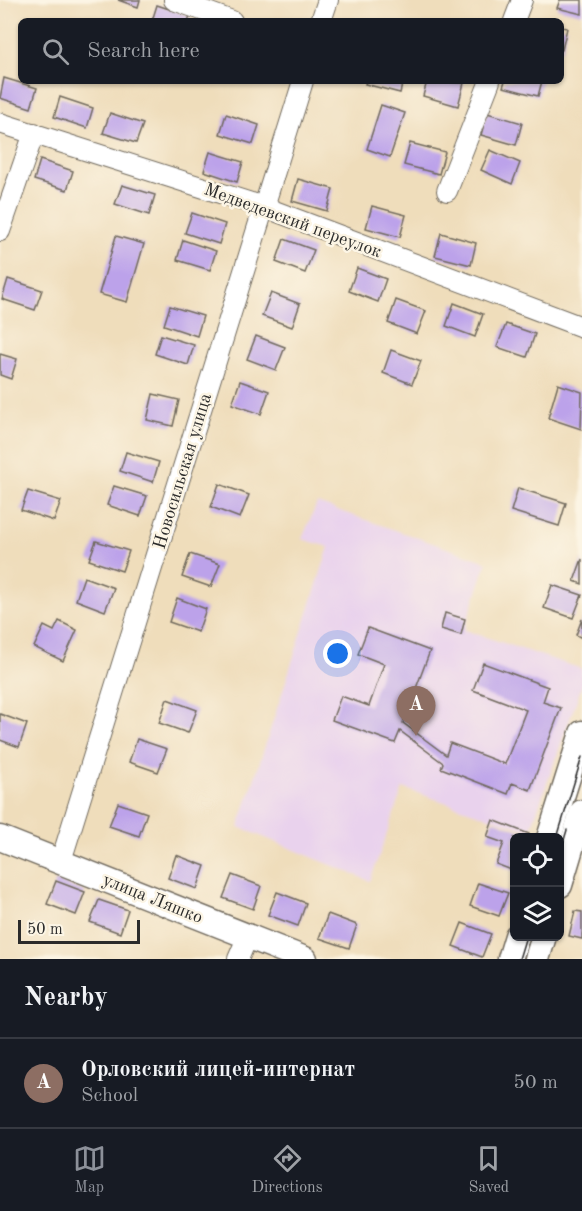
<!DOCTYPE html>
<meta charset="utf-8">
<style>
:root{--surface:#171b24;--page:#20242c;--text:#f1f3f6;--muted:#9ea1a6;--line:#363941;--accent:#8c9099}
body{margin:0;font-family:"Old Standard TT",serif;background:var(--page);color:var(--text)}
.controls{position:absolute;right:18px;bottom:18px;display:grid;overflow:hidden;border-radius:9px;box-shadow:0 2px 4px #0004}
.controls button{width:54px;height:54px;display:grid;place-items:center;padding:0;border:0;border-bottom:2px solid var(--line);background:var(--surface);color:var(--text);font:30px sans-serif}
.scale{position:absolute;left:18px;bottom:15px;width:122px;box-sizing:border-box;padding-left:6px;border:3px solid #2b2b2b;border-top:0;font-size:16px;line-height:21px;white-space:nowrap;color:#2b2b2b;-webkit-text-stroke:4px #fcf5e5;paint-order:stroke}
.you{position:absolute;left:338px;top:654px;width:21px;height:21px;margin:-15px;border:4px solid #fff;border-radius:50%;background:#1a73e8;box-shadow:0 0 0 9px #1a73e833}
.badge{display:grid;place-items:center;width:39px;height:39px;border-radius:50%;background:var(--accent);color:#fff;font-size:20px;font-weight:700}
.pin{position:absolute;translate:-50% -50px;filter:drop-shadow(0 2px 3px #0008)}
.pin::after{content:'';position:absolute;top:32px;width:21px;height:18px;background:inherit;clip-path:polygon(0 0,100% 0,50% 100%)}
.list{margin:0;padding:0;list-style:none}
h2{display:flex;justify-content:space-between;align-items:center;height:78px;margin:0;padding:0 24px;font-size:26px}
h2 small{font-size:20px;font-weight:400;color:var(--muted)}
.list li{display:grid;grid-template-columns:39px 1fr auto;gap:18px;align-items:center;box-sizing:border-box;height:90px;padding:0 24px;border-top:2px solid var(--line)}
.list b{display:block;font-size:22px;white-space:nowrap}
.list p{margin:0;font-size:20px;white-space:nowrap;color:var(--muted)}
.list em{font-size:20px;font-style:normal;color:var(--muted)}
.icon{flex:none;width:33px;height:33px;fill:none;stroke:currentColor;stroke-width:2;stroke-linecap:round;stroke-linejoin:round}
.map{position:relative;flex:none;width:582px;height:959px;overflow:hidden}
.search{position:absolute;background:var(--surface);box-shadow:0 2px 4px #0004;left:18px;right:18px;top:18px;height:66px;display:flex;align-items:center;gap:15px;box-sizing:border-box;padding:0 21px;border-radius:9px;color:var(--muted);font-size:22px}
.sheet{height:168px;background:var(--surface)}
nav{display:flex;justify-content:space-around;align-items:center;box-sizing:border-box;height:84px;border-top:2px solid var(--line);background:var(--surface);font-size:16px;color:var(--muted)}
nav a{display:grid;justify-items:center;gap:3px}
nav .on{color:var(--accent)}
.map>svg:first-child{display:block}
.built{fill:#e9d2ed}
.building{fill:#bca2ea}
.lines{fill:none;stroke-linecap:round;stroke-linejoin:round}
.minor-casing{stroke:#70695d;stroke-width:22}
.major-casing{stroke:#70695d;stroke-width:27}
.minor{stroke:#fff;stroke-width:20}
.major{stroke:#fff;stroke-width:24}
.tram{stroke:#2b2b2b;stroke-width:1.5}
.labels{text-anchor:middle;stroke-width:5;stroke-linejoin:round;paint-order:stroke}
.street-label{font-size:18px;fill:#2b2b2b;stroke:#fcf5e5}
</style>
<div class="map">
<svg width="582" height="959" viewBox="0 0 582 959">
<rect width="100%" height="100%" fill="#fcf5e5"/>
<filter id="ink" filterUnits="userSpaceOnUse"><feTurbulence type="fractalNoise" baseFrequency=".0167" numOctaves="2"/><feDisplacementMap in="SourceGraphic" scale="12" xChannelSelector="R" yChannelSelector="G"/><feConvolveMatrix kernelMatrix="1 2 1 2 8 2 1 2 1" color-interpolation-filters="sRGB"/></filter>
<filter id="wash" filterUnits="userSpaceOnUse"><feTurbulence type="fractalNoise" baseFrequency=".008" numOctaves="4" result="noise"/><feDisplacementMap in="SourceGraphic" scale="24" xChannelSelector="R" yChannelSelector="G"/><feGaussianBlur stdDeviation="1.35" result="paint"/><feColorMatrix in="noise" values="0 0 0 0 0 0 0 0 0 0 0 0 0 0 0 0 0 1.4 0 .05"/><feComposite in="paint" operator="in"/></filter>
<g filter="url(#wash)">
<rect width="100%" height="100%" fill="#efddbb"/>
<polygon class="built" points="317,503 487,562 464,630 582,669 582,685 530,831 403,788 370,881 239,827 329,547 302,539"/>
<g id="blocks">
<g class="building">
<polygon points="118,0 140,0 138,7"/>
<polygon points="560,0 582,0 582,14 557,8"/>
<polygon points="157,5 190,16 188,21 152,21"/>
<polygon points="561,27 567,28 562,50 561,50"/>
<polygon points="4,78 37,88 31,108 0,98"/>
<polygon points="366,81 403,81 400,93 365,84"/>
<polygon points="427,81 464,83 458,106 423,96"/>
<polygon points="505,81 542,81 538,96 503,87"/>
<polygon points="60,97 93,108 87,128 54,117"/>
<polygon points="381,105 405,113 390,157 367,149"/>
<polygon points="110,113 143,124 136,143 103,133"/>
<polygon points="487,113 522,123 516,145 481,135"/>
<polygon points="226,114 259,125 253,144 220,134"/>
<polygon points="410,143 445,152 439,174 404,165"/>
<polygon points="490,150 520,163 512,184 481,170"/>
<polygon points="210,152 243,162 237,182 204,171"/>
<polygon points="40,160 73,171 67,190 34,180"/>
<polygon points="298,179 333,189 327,211 292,201"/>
<polygon points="122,185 155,195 149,215 115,204"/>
<polygon points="372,206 406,215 400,237 366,228"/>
<polygon points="192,213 225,224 219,244 185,233"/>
<polygon points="441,233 476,243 471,265 435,256"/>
<polygon points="116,236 144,244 127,302 99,294"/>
<polygon points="284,239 314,250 305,273 276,262"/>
<polygon points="183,240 216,251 210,270 177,260"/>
<polygon points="357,268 386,279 378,302 349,291"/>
<polygon points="8,279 42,290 35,310 2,299"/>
<polygon points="271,293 300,304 292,327 262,316"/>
<polygon points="396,300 426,311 417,334 388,323"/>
<polygon points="454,303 483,314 475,337 446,326"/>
<polygon points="170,306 203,316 197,336 164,325"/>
<polygon points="506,324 535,334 527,357 497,347"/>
<polygon points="161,335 194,345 188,365 155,354"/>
<polygon points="256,336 285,347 276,370 247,359"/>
<polygon points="391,350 421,361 412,384 383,373"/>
<polygon points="0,354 17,359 11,379 0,375"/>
<polygon points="240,381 269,391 261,414 232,404"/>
<polygon points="558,384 582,392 581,429 548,418"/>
<polygon points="153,394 179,400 173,426 147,420"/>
<polygon points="126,452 159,462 153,482 120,471"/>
<polygon points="219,484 249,495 240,518 211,507"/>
<polygon points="114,486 147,496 140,516 107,505"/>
<polygon points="518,488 566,503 559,526 511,511"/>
<polygon points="28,491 61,501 54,521 21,510"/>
<polygon points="96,541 129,551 122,571 89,560"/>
<polygon points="190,554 220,564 211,587 182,577"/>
<polygon points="582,559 582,584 574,581"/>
<polygon points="84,577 114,588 105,611 76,600"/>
<polygon points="552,585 582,595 573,618 544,608"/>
<polygon points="177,598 206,609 198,632 169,622"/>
<polygon points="445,613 465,619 461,635 441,629"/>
<polygon points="582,619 582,638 576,635"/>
<polygon points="59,621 77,630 63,661 34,647 44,626 54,631"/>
<polygon points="368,628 430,651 403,723 446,755 450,743 505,764 526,710 473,690 483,663 548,687 543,702 561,708 530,790 512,783 508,794 441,768 443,763 400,731 395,743 332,720 341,696 369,706 384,664 358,654"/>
<polygon points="167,699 197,710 188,733 159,723"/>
<polygon points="0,714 27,724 19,747 0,740"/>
<polygon points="137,739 167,749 158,772 129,762"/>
<polygon points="118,803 147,813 139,836 109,826"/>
<polygon points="493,820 529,834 528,838 514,838 514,871 496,864 504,843 487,837"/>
<polygon points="176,855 205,866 197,889 168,878"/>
<polygon points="232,875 261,886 253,909 223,898"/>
<polygon points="56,881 85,892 76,915 47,904"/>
<polygon points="478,883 508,893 499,916 470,906"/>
<polygon points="277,892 306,903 298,926 268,915"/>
<polygon points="99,900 128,910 120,933 90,922"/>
<polygon points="575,911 582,912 582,939 569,936"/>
<polygon points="328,914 357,925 349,948 319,938"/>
<polygon points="462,923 491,934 482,957 453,946"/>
</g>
</g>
</g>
<g filter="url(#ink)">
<use href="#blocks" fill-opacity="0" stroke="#70695d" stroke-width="1.5"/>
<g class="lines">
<g class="minor-casing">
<g id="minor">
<polyline points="174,0 232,21"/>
<polyline points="321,21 328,0"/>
<polyline points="514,21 522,0"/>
<polyline points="0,123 264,207 582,327"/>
<polyline points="447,191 490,81"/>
<polyline points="0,231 34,133"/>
<polyline points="61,861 303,81"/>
<polyline points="238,959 248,936"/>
</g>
</g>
<g class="major-casing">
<g id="major">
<polyline points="0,838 305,959"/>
<polyline points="549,838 582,733"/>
<polyline points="560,885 582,812"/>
<polyline points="510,959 517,936"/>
<polyline points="537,959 544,936"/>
</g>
</g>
<use href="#minor" class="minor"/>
<use href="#major" class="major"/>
<g class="tram">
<polyline points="557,838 582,757"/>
<polyline points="560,853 567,830"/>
<polyline points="519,959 526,936"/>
</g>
</g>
</g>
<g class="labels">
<g class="street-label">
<text transform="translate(293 220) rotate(20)" y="6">Медведевский переулок</text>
<text transform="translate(182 471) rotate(-73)" y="6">Новосильская улица</text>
<text transform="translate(153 898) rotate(22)" y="6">улица Ляшко</text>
</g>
</g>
</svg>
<div class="controls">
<button><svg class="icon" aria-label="locate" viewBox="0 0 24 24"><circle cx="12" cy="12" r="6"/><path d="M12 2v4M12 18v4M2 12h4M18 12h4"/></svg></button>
<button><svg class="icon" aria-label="layers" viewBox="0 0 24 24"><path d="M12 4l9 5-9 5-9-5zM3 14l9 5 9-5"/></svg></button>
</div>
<div class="scale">50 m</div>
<div class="you"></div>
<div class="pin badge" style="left:416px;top:736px;background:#8d6e63">A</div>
<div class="search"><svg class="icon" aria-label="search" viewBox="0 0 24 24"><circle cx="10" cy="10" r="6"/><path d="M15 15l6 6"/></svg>Search here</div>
</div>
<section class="sheet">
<h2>Nearby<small></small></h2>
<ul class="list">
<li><span class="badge" style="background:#8d6e63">A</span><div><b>Орловский лицей-интернат</b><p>School</p></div><em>50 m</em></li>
</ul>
</section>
<nav>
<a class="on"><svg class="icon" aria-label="map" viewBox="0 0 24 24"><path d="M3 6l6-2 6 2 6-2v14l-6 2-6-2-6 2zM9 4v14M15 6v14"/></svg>Map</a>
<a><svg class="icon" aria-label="directions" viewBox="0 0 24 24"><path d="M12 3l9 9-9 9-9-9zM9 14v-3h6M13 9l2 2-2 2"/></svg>Directions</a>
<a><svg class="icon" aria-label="saved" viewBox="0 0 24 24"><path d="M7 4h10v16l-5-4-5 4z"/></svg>Saved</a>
</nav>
